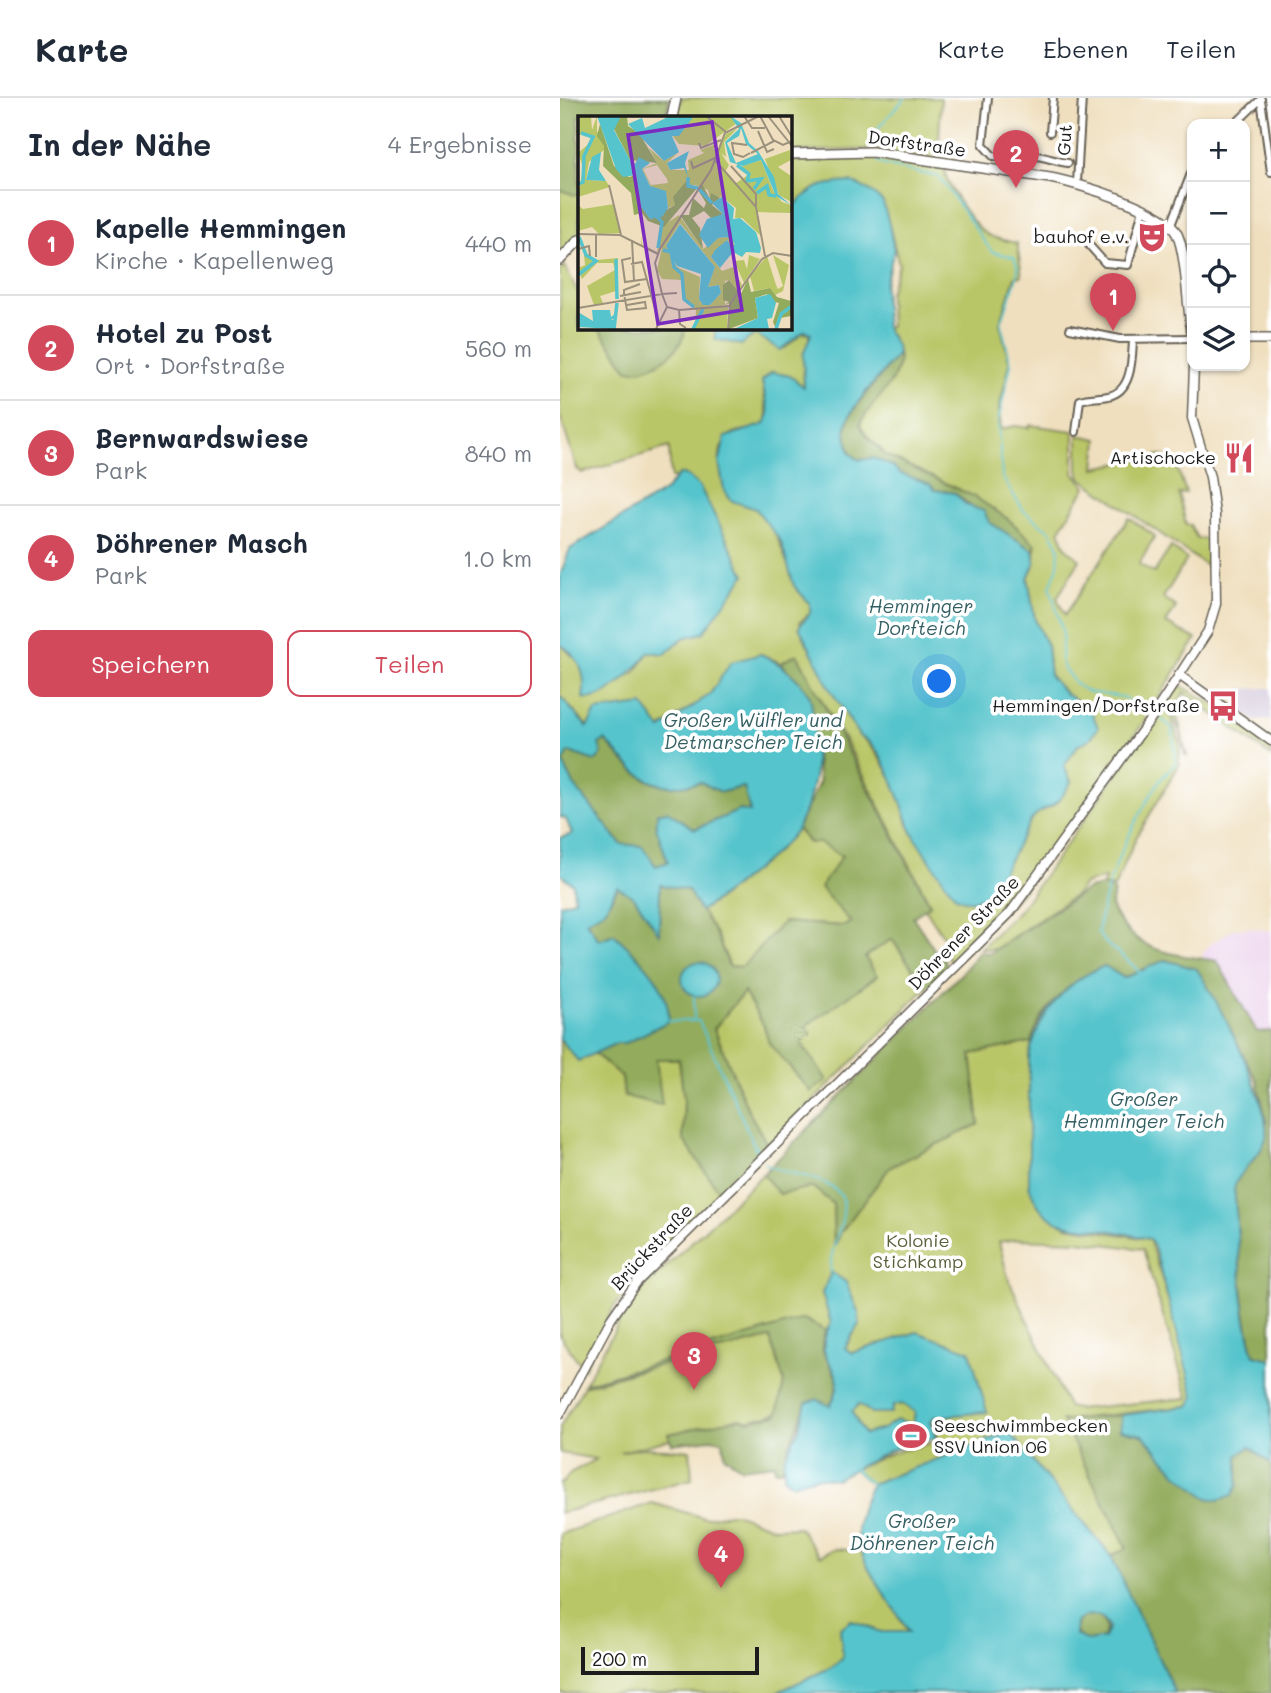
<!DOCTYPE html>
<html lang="de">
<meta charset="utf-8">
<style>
:root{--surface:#fff;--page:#f2f2f3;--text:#1f2937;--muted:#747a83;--line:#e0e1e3;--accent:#d1495b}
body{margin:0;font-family:Mali,sans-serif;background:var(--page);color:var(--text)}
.controls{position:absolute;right:21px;top:21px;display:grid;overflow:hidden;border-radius:14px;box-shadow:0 2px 5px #0004}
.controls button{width:63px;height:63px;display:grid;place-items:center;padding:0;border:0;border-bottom:2px solid var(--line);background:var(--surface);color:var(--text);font:35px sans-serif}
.scale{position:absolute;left:21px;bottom:18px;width:178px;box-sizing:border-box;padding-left:7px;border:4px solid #1c1c1c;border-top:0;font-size:19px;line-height:24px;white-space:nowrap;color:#1c1c1c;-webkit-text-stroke:5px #fff;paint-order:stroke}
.you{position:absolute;left:380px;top:584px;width:24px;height:24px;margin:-18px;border:5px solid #fff;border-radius:50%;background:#1a73e8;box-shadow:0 0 0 10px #1a73e833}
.badge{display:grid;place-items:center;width:46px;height:46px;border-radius:50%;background:var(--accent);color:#fff;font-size:23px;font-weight:700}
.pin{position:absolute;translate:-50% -58px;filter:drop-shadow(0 2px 4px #0008)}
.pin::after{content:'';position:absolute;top:37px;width:24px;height:21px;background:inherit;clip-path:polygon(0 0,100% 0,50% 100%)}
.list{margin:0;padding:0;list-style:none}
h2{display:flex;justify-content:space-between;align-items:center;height:91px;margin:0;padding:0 28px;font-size:30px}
h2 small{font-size:23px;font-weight:400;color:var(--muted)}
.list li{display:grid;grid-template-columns:46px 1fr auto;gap:21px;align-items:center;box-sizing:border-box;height:105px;padding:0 28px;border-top:2px solid var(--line)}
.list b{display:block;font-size:26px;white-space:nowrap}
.list p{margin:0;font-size:23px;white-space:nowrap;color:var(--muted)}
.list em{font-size:23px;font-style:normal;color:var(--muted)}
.actions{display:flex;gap:14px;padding:21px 28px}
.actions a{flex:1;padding:16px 0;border:2px solid var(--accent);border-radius:14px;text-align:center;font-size:24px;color:var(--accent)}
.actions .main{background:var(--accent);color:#fff}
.icon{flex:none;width:38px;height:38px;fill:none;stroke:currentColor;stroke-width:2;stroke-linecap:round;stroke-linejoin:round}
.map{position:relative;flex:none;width:711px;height:1595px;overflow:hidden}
header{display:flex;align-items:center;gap:42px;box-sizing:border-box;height:98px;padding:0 35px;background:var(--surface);border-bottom:2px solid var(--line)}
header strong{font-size:33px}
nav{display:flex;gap:38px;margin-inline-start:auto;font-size:24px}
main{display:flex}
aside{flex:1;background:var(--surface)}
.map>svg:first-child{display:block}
.built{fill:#ebd1eb}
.industrial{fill:#cbbfd5}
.green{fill:#b9c668;stroke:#6a7142;stroke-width:2;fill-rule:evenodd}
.forest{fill:#92ab5c;stroke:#57643c;stroke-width:2}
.water{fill:#56c4cc;stroke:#397074;stroke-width:2;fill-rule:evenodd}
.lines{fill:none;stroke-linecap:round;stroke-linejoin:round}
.stream{stroke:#56c4cc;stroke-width:2}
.minor-casing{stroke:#666055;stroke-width:10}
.tertiary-casing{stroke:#666055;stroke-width:11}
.secondary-casing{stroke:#666055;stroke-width:12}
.minor{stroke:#fff;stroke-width:6}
.tertiary{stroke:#fff;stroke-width:8}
.secondary{stroke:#fff;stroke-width:9}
.labels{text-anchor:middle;stroke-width:7;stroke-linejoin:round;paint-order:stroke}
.street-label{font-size:18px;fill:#1c1c1c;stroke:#fff}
.poi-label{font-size:18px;fill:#1c1c1c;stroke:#fff;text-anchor:end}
.park-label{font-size:18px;fill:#5b603a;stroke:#fff}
.water-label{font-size:19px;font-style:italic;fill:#335f62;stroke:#fff}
.inset-river{fill:none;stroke:#56c4cc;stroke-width:3.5}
.inset-road{fill:none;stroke:#9b917d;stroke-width:2}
.view{fill:#7b2cbf;fill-opacity:0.15;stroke:#7b2cbf;stroke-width:3.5}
.inset-edge{fill:none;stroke:#1c1c1c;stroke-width:3.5}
</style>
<header>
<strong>Karte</strong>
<nav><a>Karte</a><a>Ebenen</a><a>Teilen</a></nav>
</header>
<main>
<aside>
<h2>In der Nähe<small>4 Ergebnisse</small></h2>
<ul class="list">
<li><span class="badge">1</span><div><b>Kapelle Hemmingen</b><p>Kirche · Kapellenweg</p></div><em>440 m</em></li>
<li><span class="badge">2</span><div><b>Hotel zu Post</b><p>Ort · Dorfstraße</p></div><em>560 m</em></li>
<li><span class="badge">3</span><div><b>Bernwardswiese</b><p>Park</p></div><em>840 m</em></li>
<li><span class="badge">4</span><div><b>Döhrener Masch</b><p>Park</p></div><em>1.0 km</em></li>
</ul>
<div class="actions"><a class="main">Speichern</a><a>Teilen</a></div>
</aside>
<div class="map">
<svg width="711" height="1595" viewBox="0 0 711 1595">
<rect width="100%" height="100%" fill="#fff"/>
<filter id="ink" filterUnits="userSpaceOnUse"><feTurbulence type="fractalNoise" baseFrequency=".0143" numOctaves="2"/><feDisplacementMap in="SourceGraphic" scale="14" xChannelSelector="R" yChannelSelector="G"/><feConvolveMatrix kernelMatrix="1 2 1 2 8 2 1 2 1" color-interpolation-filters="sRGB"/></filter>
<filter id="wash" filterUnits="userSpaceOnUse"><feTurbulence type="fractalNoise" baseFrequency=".00686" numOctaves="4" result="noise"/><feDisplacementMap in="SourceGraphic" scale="28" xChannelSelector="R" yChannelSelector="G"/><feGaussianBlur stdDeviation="1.57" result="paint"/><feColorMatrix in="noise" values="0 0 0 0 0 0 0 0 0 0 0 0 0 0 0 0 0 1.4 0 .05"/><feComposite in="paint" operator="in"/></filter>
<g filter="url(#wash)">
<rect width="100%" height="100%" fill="#efdfbe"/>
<polygon class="built" points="689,830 711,833 711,933 697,934 642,857 649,847 673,831"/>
<polygon class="industrial" points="711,590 711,622 695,623 682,614 680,591"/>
<g class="green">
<polygon points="121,0 381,0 378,62 314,51 229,54 229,19 117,19"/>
<path d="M323,59L385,70C383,84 412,126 425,135C433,141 448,143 457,145L462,178L455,179L440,225L450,266L439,311L441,331L455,328L469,330L470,327L514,333V375L526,389L499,433L506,450L520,462L497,500L505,517L569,420L595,438L579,466L594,475L611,449L627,461L603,500L616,509L606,525L636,541L580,629L461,795L392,867L383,850L388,846L365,810L370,806L288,647L235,557L221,565L201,556L172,564L150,596L100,631L28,629L0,598V546L20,565L27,582L74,576L89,554L104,556L123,540L143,534L168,442L162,438L140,389L119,376L115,381L111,380L109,349L22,375L17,371L0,318V173L4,167L19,196V229H38L68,272L124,238L125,229H155V241L181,247L195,236L225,250L242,235L251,236L243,257L244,289L233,281L212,274L202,283L208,322C200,336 185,329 174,335C150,347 162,382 169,400L196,411L214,432L238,491L250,506V515L240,524L243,538L299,638C310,642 339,687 341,700C343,709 347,726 352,734C365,755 384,774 395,797L423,799C445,776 454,746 472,720C479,711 486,712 495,706C502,701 506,691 511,683L504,668L518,647L530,641L538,630L531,612L506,596L490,578L487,548L475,522L468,480L475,464V447L448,421L415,399L325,357C317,345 304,339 299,326C311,301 347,281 337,250C335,244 329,237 326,231L330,228L329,195L339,167L329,126L237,105L229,113V63Z"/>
<polygon points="0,92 19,98 19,138 0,158"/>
<polygon points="518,337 538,341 535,370 601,357 615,363 626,395 619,396 626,427 630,427 637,440 649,442 647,468 522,381 518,373"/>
<polygon points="622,588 659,610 711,649 711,658 624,595 615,608 627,658 625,657 620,633 607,606 615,593"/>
<polygon points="603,611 610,616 620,646 619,667 576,740 554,790 543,787 545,780 524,786 517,796 435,851 420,851 461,810"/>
<path d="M237,731L249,745H260L282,758L291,824L284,828L223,824L182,869L170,868L156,836L140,813C177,791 207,760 237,731Z"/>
<polygon points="331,840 366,890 208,1048 189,1014 154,930 184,894 204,928 209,945 246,957 241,945 245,928 317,878 305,859"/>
<polygon points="0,941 18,962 34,955 62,979 64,998 101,1007 95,961 119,961 124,1002 123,1041 160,1095 85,1170 53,1210 24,1271 0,1238"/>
<path d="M472,944L469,959V1087L506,1128L589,1141L614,1219L634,1299L629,1308L513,1321L567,1450L551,1458L449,1335L311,1386L294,1371L332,1355L379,1343L374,1324H371L373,1319L427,1313L357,1234L291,1255L285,1250L299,1226L272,1175L262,1195L271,1225L266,1233L244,1221L24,1286L73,1200L203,1076L219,1096L253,1089L273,1106L274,1148L281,1134L330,1069L419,1026L411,956ZM457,1141L518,1143L583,1151L628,1300L517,1311L508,1309L448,1180L439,1144Z"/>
<polygon points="244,1226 243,1309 60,1354 81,1350 130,1352 132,1381 0,1415 0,1384 3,1385 10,1375 36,1361 0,1355 0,1329 24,1288"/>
<polygon points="299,1306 342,1306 356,1314 354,1326 337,1322 323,1331 304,1336 292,1314"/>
<polygon points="92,1405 145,1420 175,1415 214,1430 239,1429 259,1458 275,1451 300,1453 349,1535 321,1534 291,1522 281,1531 283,1559 272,1569 216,1595 0,1595 0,1436"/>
</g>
<g class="forest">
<polygon points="0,0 109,0 106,19 19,19 19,98 0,92"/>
<path d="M38,229H125C123,255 92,274 68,272Z"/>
<path d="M338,256C342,284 311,302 300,326C304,339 317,345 325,357L415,399L448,421L476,447L473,452L429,424L395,395L375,392L370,386L339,375L334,369L314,361L299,362L290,355C289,347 284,335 286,328C289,312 326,272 338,256Z"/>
<polygon points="237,556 370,807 353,819 376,854 379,852 388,869 366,890 332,841 305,859 317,878 246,928 251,936 241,945 267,982 251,994 209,945 204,928 184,894 154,931 189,1014 208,1048 159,1094 123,1041 124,1002 119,961 96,961 102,1007 64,998 62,979 34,955 57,945 66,945 109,923 39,842 26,823 45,812 58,789 74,799 99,835 100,786 128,792 156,836 169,868 182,869 223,824 284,828 291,824 260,790 282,758 260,745 250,745 237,731 259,685 249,598 221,565"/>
<path d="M45,642C75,675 91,698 140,684L161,694L184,689L191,714L180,712L135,731L107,713L96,729L108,764L96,768L61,746L14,687L3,664L9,654Z"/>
<path d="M544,788L554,793L551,808C572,855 612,856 657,863L697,934L711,933V1261L694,1257C679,1203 680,1145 674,1090L678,1076L695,1061L707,1025L697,982L636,871L605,862L564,880L545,868C515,879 478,911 472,944L411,956L419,1026L330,1069L281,1134L274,1150L273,1106L253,1089L219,1096L203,1076L402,875L419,854L430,855L528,791Z"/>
<path d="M244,1221L266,1233C249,1264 293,1267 270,1308L246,1305C240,1328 226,1349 222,1372H215L214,1366L182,1370L165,1359L163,1343L151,1341L112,1346L108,1336L181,1320L188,1323L217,1317L224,1283L210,1240L24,1286Z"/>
<polygon points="562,1317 561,1332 582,1337 678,1387 677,1357 690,1349 711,1366 711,1595 615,1595 551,1458 567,1450 502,1323"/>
<circle cx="531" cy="1530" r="15"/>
</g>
<g class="water">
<path d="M291,84L309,92L323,104L329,126L334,153L324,189L326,231L336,247L338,256C325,273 289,309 286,328C284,335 289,347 290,355L299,362L314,360L334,369L339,375L370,386L375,392L395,395L406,407L424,413L429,424L473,452L475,464L468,480L475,522L487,548L490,578L506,596L531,612L538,630L530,641L518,647L504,668L511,684C507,691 502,700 495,705C486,713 477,712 470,724C460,740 437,792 422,800C414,803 403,804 396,798C390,793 355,741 351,732C343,712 324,645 300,639L270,591L239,529L250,515V506L234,488L221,444L196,411L172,403L164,392L159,365L165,339L205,326L209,316L202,283L212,274L230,278L244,289L243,257L251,236L245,233L220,252L195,236L181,247L155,241V229H229V113C251,90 258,85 291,84Z"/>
<path d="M119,376L128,378L140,389L185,477L143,535L123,540L105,556L89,554C77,570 45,605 23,600C27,577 20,559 0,546V478L10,451L106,392Z"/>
<path d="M201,556C218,564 239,579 249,597C254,608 256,659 255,672C254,688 245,715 238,729C228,749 161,800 140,813L128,792L100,787L99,836L74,799L57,789L45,812L26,823L39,842L54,836C80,861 109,884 109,923L66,945H57L18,963L0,941V806L14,802L13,786L0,776V740L12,736L6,721L0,719V598L27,629L36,613L83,607L101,631L150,596L171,564ZM45,642C76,674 90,698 140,684L161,694L184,689L190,714L180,712L135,731L107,713L97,715L96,729L108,764L96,768L82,748L61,746L14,687L3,665L9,654L35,663L42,656L39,646Z"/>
<path d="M605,862L637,871C658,904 711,1003 706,1040C701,1060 680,1070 674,1090C680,1145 678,1204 694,1257L711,1261V1366L690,1349L678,1357V1387L673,1397L659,1402L647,1400L617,1376L583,1337L560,1332L562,1317L629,1308L634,1299L594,1148L589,1141C575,1138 560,1134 546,1132C508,1127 482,1130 469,1087V959C477,919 505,882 545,868L564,880Z"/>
<circle cx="139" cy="881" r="17"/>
<path d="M271,1174L286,1184L299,1216V1226L285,1250L292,1255L357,1234L410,1253L427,1314L374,1319L371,1324L376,1340L331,1352L276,1381L256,1379L232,1386L224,1380V1360L239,1332L246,1305L257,1301L270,1308C296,1263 246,1271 271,1225L262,1195ZM299,1306L311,1315H331L333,1308L342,1306L355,1314L353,1326L337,1322L323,1331L304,1336L292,1314Z"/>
<path d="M449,1334L551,1458L615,1595H216L272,1569L283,1559L280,1531L291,1522L321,1534H349C334,1507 296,1464 297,1433C298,1416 305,1400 311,1386ZM525,1518C537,1516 544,1518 549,1529L544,1540L528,1543L515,1537L516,1524Z"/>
</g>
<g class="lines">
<g class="stream">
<polyline points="316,51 318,30 345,0"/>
<polyline points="317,57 318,63 324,67 379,79 432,154 454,159 458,170 457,179 441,225 451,266 438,324 442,379 464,413 491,434 499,449 498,468 490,489 503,535 501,561 504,571 517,587 528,594 563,599 590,614"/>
<path d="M581,877C570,859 548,853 538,835C544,782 570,730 598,685C603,678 611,672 616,664L612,630L598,618"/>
<polyline points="134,898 134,921"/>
<polyline points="109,923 139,923 199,1058"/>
<path d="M204,1065C230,1080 260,1074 282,1098C289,1124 268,1148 271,1174"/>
<polyline points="294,1371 311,1386"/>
</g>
</g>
</g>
<g filter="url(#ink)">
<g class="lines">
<g class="minor-casing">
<g id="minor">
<polyline points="428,0 423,47 433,58 459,61 458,76"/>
<polyline points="675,26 701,1 711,74"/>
<polyline points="490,34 493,0"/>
<path d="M459,61C477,53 490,63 508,65"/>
<polyline points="517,85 522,0"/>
<polyline points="611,127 632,73"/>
<polyline points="528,146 545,165 568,167 583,111"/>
<polyline points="510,231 560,241 632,240"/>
<path d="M516,334L520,302C529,299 539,300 548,298C572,294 572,261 573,242"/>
</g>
</g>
<g class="tertiary-casing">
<g id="tertiary">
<polyline points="619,577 711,643"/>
<polyline points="0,1316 51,1221 76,1185 450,815 592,619 648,533 656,506 655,416 650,379 632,320 634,268"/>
</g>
</g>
<g class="secondary-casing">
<g id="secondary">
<polyline points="112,19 116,0"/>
<path d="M229,56L312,54L490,80C518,85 606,112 617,136C627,158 627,208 632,234"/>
<polyline points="0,162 19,142"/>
<polyline points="685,241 711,241"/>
</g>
</g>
<use href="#minor" class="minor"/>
<use href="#tertiary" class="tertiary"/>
<use href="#secondary" class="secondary"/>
</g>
</g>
<defs>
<g id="theatre-bare" transform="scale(2.415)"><path d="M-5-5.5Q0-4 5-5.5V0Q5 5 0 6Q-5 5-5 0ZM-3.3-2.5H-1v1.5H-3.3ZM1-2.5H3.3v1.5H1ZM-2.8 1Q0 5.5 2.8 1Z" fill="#d1495b" stroke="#fff" stroke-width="2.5" paint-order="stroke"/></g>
<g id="restaurant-bare" transform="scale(2.415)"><path d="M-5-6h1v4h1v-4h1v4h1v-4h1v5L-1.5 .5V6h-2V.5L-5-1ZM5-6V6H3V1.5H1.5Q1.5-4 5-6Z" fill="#d1495b" stroke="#fff" stroke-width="2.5" paint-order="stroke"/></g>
<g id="bus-bare" transform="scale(2.415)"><path d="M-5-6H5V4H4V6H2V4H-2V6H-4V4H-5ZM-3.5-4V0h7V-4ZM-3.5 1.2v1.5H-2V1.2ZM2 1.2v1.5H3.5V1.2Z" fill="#d1495b" stroke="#fff" stroke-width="2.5" paint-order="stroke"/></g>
<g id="stadium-bare" transform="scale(2.415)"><path d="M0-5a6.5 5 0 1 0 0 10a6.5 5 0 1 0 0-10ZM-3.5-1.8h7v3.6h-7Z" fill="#d1495b" stroke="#fff" stroke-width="2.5" paint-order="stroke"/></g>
</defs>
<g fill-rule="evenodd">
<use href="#theatre-bare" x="592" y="139"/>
<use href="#restaurant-bare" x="679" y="360"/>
<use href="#bus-bare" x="663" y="608"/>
<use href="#stadium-bare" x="351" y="1338"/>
</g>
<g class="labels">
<g class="street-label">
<text transform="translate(505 42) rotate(-86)" y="6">Gut</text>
<text transform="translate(357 46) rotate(8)" y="6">Dorfstraße</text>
<text transform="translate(404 835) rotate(-46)" y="6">Döhrener Straße</text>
<text transform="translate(92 1149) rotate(-47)" y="6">Brückstraße</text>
</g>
<g class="poi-label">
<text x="569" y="145">bauhof e.v.</text>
<text x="656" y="366">Artischocke</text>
<text x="640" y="614">Hemmingen/Dorfstraße</text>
<text x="374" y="1334" text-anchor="start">Seeschwimmbecken<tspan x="374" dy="21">SSV Union 06</tspan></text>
</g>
<g class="park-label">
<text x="358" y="1149">Kolonie<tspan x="358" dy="21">Stichkamp</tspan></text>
</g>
<g class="water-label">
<text x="361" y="515">Hemminger<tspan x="361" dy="22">Dorfteich</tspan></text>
<text x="193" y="629">Großer Wülfler und<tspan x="193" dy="22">Detmarscher Teich</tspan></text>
<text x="584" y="1008">Großer<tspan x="584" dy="22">Hemminger Teich</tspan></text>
<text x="362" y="1430">Großer<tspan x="362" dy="22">Döhrener Teich</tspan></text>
</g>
</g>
<g transform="translate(18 18)">
<rect width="214" height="214" fill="#efdfbe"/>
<path d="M0,0L13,1L14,14L19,0V15L26,29V34L11,46L8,64L28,65L32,71L0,81L5,51L0,37L14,25L11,18L0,19ZM116,0H152L159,7L127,30L101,28L94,19ZM159,13L146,26L148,41L143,37L151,49L147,56L158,67L170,59L164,50L183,44L195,74L204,86L213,89V97L179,96L183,120L164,102H157L158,92L144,81L132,83L130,74L117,69H111L97,89L90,92L88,76L73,71L64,53L79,47L71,32L86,45L101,36L89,47L92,54H111L110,44L126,37L122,34L141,27L135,33L140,34L148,18ZM79,49L89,63L90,67L73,69L65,53ZM212,34L213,44L200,51L213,60V86L201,79L187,43ZM36,88L43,117L21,118L14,111L0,115V89L5,93ZM101,99L125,133L140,122L149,121L157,128L153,130L149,124L133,141L144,155L155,151L164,169L160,175L151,164L147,165V188L154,184L151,188L135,192L150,190L149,213H117L118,194L107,186L105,164L84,163L79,154L85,127L79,137L63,128V120L64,128L79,136L83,111ZM102,107L137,151L130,171L141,169L143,177L132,189H125L121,183L122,161L99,151L88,130ZM6,139L19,144L40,142L38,175L22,180L25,187L16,189L9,170L37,154L35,147H19L4,163L0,152L7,149ZM171,139L182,143L166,167L156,145L166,144L169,153ZM195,139L211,149L205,175L197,179L192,172L176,175L172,160L189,140L198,169L200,173L205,170Z" fill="#b9c668" fill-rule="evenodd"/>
<path d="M43,0H49L50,10L61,17L79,47L52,44L35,11ZM22,8L36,50L51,61L58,59L64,78L61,86L72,103L97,89L95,81L110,63L111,69L120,71L86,111L70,105L64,97L56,99L53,77L25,50L26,30L19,20ZM124,68L132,83L133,77L142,82L134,89L145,98L134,103L126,95L114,102L122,112L125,133L102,99H111L115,82L126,92L128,87L120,74ZM170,163L173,176L192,172L199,181L213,185V200L202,202L198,213L195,206L201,187L193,185L189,178L177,182L180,202L151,213V186L145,184V169L151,164L160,175V184Z" fill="#92ab5c"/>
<path d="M19,0H43L36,14L52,44L57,48L61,41L72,47L64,53L72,70L88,75L90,92L84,101L72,103L63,91L58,59L45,61L38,53ZM92,0H116L101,20H94L101,36L86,45L50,8L64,2L67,12ZM152,0L163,7L171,27L180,35L196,61L200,78L213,89L198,80L183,44L165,50L152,46L147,26L161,13ZM163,12L168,28L180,38L158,47L149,27L161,20ZM111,35L107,47L110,61L106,52L92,54L89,47ZM23,36L21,54L28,65L8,64L14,41ZM144,81L156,92L155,103L162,102L178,116L183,132L182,137L168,136L164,141L155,136L142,152L133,141L137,134L149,124L153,130L157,128L149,121L140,122L130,132L121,119L129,103L145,98L134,87ZM102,108L137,151L130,171L141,169L143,177L132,189H125L121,183L123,158L99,150L88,130ZM192,178L198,187L194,202L189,203L191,213H156L180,202L177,182ZM14,194H32L33,201L38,197V203H33L37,205L35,213L0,211V196L15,205Z" fill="#56c4cc" fill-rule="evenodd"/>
<path class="inset-river" d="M159,49L171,58L169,65L183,63L176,73M110,61V70L120,72L134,87M0,68L5,66L6,40L15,21L3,17M179,77L189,70L191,79L198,80M78,100L84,106L80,132M85,134L93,136L96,151L104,158L106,183L116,191M38,143L39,183M0,159L18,145L8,139L1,121M36,213L39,187M115,213L125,193M198,213L203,198L214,190"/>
<path class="inset-road" d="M128,0L148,16M166,0L174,12H187M182,0L195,24L205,29L214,25M190,0L214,30M201,0L214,21M180,15L189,36L196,33M121,27L123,32L143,24M169,29L154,27L156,38L165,41L172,37M173,37L196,25M137,44L178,91L187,140M113,45L115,52L137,42M153,50L178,78V90M31,69L43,119M0,118L42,119L80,138M54,124L56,165M0,133L11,130L12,140M18,141V119M53,142L44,144L47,166L69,163M53,148L64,146L81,207M99,177L84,178L77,147L82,133L133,54L147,17L181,0M42,180L63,176M49,189L67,186L68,192L49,194L46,178V174L62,168M0,192L84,178L89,191L101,194L151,190M101,194L102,208L108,212M78,213L89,191M150,213L152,188L184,143L195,137L214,140"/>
<path class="view" d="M134,6L164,194L80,208L50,19Z"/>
<rect width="214" height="214" class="inset-edge"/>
</g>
</svg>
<div class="controls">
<button>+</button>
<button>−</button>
<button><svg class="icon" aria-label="locate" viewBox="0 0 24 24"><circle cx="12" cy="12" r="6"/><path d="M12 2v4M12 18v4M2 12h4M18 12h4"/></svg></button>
<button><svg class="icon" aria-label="layers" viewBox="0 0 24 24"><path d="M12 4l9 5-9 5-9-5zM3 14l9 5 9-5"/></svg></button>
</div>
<div class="scale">200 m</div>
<div class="you"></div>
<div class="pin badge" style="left:553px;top:233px">1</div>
<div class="pin badge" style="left:456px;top:90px">2</div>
<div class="pin badge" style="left:134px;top:1292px">3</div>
<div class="pin badge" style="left:161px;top:1490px">4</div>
</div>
</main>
